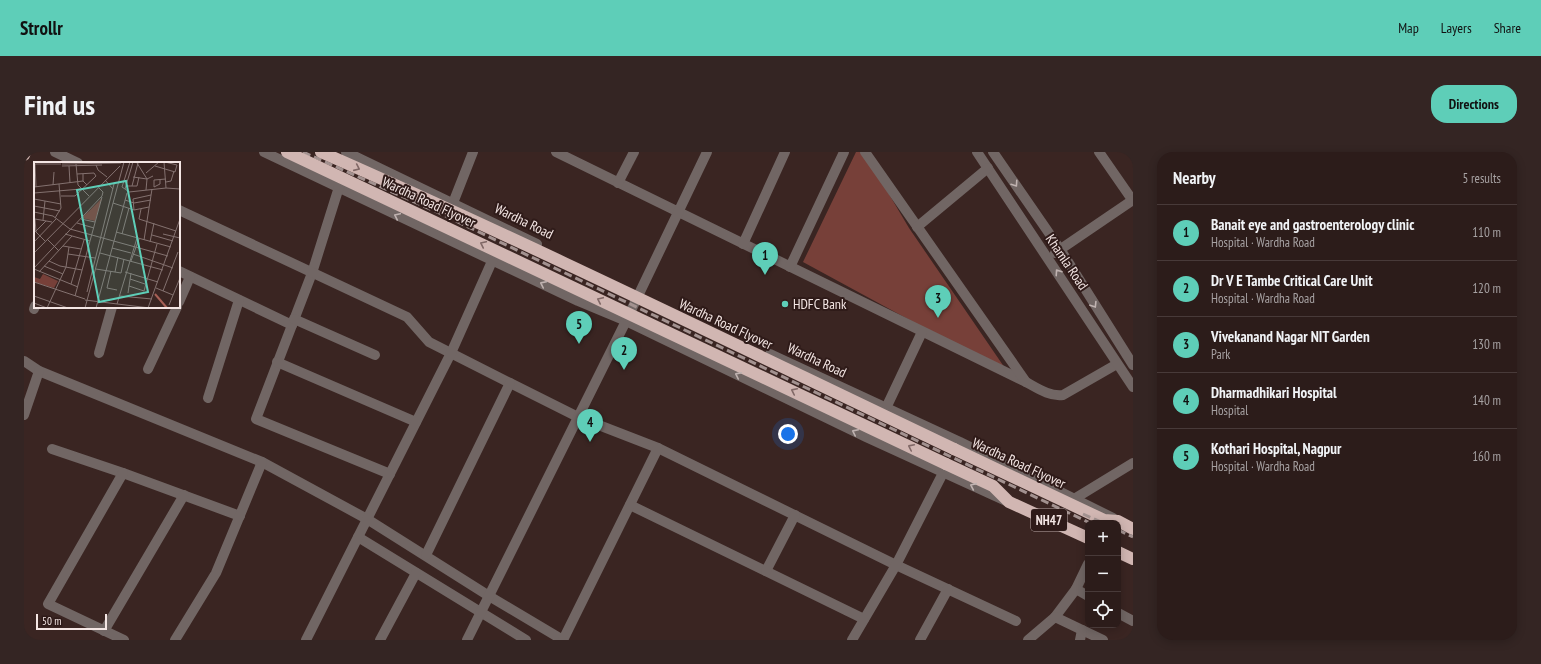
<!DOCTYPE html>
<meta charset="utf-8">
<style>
:root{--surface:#2c1c1a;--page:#342523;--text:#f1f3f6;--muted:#a6a1a2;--line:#483a39;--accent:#5eceb8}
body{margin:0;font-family:"PT Sans Narrow",sans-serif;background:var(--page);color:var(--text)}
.controls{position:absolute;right:12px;bottom:12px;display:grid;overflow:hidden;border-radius:8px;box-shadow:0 2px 10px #0003}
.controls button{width:36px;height:36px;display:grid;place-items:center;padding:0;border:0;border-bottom:1px solid var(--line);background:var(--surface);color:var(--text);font:20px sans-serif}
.scale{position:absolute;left:12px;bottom:10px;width:71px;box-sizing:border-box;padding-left:4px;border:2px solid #f4e6e4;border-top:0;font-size:11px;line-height:14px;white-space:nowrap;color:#f4e6e4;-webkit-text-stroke:3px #2f1b19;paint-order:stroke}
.you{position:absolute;left:764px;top:282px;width:14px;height:14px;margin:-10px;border:3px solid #fff;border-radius:50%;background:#1a73e8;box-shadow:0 0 0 6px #1a73e833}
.badge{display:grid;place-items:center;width:26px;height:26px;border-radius:50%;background:var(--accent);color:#111;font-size:13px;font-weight:700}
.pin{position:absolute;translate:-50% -33px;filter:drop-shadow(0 1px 2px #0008)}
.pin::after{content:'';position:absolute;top:21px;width:14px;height:12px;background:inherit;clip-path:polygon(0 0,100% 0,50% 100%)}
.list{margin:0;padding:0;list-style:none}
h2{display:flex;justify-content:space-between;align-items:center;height:52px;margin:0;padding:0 16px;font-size:17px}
h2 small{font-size:13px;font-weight:400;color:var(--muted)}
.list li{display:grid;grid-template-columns:26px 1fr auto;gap:12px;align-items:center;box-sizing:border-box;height:56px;padding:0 16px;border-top:1px solid var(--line)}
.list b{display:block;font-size:15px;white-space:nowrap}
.list p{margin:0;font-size:13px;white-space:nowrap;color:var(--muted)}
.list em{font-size:13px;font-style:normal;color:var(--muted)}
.icon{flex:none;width:22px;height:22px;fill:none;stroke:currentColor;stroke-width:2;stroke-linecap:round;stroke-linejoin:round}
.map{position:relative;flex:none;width:1109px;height:488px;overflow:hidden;border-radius:16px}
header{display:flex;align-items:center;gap:24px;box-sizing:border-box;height:56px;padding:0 20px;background:var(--accent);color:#111}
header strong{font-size:19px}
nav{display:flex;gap:22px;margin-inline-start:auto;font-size:14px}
.intro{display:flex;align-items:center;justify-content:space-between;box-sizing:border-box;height:96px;padding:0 24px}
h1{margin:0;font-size:28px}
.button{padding:10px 18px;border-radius:16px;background:var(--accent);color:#111;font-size:14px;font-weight:700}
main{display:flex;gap:24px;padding:0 24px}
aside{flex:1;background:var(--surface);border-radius:16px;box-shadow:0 2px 10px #0003}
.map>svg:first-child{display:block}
.green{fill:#774039}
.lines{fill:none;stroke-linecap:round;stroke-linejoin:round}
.minor{stroke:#716664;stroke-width:10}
.highway{stroke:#d1b6b2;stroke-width:12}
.rail{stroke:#a39290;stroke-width:3;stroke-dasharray:8 4;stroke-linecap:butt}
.highway-bridge{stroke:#d1b6b2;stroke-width:12}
.oneway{stroke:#806866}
.oneway2{stroke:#c0b3b1}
.poi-dot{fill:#5eceb8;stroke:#2f1b19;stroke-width:1.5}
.labels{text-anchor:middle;stroke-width:4;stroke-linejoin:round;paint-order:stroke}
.shield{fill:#2f1b19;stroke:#b9a9a7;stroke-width:1}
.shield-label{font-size:13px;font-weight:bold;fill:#f4e6e4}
.street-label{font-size:14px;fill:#f4e6e4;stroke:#2f1b19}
.poi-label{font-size:14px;fill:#f4e6e4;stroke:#2f1b19;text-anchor:start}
.inset-river{fill:none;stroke:#a76056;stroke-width:2}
.inset-road{fill:none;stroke:#847270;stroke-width:1}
.view{fill:#5eceb8;fill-opacity:0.15;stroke:#5eceb8;stroke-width:2}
.inset-edge{fill:none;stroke:#f4e6e4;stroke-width:2}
</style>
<header>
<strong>Strollr</strong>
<nav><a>Map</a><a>Layers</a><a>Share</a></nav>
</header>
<div class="intro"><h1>Find us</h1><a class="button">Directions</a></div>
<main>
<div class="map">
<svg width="1109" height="488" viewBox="0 0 1109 488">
<rect width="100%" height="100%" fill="#3a2522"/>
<polygon class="green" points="832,0 840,0 885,76 985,222 779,110"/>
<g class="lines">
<g class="minor">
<polyline points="31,0 54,11"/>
<polyline points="240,0 554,149 602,169 842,285 982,349"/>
<polyline points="322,0 513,92"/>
<polyline points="532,0 1002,230"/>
<path d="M841,0L1002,230C1013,236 1026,245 1039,243L1093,212"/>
<polyline points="953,0 1109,235"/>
<polyline points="969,0 1036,97 1109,213"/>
<polyline points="1075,0 1109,49"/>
<polyline points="594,31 610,0"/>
<polyline points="315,35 288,121 232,267 366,322"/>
<polyline points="429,51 449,0"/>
<polyline points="155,58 383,165 405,190 486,231 554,265 634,296 872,413 992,469"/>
<polyline points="893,75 964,16"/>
<polyline points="719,92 761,0"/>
<polyline points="1031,101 1109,48"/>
<polyline points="766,115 820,0"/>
<polyline points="155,119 268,173"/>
<polyline points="155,150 166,125"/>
<polyline points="10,157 11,154"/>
<polyline points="270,167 351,203"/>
<polyline points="75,201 88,155"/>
<polyline points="746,202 936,290 1089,366"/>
<polyline points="0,209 15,219 238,310 343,367 465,444 539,488"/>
<polyline points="253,210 392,270"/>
<polyline points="124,217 153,155"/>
<polyline points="184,246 215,148"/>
<polyline points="862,256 898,180"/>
<polyline points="0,263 15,219"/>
<polyline points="28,297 99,321 216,364"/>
<polyline points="99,321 24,452 100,488"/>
<polyline points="1050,347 1109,311"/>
<polyline points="606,353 840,467"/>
<polyline points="334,385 502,488"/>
<polyline points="402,403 486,231"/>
<polyline points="742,419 771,363"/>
<polyline points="1052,437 1064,412"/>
<polyline points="1094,461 1109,469"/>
<polyline points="1031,465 1052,437 1064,444"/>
<polyline points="80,479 160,343"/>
<polyline points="151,488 192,421 238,310"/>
<polyline points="282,488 427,201 469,107"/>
<polyline points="356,488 392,421"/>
<polyline points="443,488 602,169 683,0"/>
<polyline points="539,488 634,296"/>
<polyline points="828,488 872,413 919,321"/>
<polyline points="896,488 924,437"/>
<polyline points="1004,488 1031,465 1079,488"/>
<polyline points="1056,488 1058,478"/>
</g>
<g class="highway">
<polyline points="0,3 1,0"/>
<polyline points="930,297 1080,368 1094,369 1109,377"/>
<polyline points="922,312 969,334 985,350 1064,386"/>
<polyline points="1094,400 1109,407"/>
</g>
<g class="rail">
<polyline points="279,0 415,61 1066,371"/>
<polyline points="294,0 347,24"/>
<polyline points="1059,362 1079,371"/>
<polyline points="1094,378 1109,385"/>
</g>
<g class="highway-bridge">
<polyline points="263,0 922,312"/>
<path d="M297,0C511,94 720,197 930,297"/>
</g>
</g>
<defs><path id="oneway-chevron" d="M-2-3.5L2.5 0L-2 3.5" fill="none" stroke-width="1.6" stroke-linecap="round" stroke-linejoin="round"/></defs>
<g class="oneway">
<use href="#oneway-chevron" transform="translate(333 16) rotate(24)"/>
<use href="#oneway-chevron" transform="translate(459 92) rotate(-155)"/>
<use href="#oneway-chevron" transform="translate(576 148) rotate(-155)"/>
<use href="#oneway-chevron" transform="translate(770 239) rotate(-154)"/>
<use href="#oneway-chevron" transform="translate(887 295) rotate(-154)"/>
</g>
<g class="oneway2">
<use href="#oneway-chevron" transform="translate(991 32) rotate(56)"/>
<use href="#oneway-chevron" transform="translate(373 64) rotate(-155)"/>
<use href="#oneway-chevron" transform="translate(1034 120) rotate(-124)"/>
<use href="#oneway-chevron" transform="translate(519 132) rotate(-154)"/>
<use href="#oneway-chevron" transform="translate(1070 153) rotate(58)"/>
<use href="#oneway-chevron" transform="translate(714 223) rotate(-154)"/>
<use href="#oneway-chevron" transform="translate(831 280) rotate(-154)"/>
<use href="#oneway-chevron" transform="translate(949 334) rotate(-156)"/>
</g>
<circle class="poi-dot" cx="761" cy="152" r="4"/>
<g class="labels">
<rect class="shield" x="1007" y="357" width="36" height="22" rx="3"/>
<g class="shield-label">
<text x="1025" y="373">NH47</text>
</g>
<g class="street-label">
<text transform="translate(405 50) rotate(25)" y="5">Wardha Road Flyover</text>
<text transform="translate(500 69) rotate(26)" y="5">Wardha Road</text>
<text transform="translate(1043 110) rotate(56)" y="5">Khamla Road</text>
<text transform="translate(702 172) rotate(25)" y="5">Wardha Road Flyover</text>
<text transform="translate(793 208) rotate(25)" y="5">Wardha Road</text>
<text transform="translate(995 311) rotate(25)" y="5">Wardha Road Flyover</text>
</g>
<g class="poi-label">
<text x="769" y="157">HDFC Bank</text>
</g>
</g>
<g transform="translate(10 10)">
<rect width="146" height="146" fill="#3a2522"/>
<path d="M68,36L61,59L47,56L55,49ZM9,112L24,119L20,126L0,120V115L6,117Z" fill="#774039"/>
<path class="inset-river" d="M121,132L133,146"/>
<path class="inset-road" d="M99,0L91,27L95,30L132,26L146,27M130,0L132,26M103,1L113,17L119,14M0,2H27M1,2L2,25M28,2L87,1M42,2L44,23L55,34M62,3L64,8L73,15M28,4L68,3M35,4L36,21M121,4L141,10L143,3L131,0M112,11L125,0M49,12V19L53,23M99,15L113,17L112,28M71,18L79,27M126,18V22L120,25V18L132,17M132,20L137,19L140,9M19,23L20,10M92,24H98L104,1M98,24H103L105,15M0,25L49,19M91,27L88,25L96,0M0,31L47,27M27,34H41L62,14L60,11L43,12M0,37L27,42M91,38L100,41L117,38M79,41L100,48L115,45M0,44L26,49M107,47L105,57L142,69M100,48L99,37L117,33M0,50L19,54L36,67L134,94M21,56L27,46L25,22M1,57L2,70L11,79M1,57L18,60M47,57L61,60M9,58L11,39M43,61L60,66M82,70L137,85M0,71L12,59M31,72L56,79M88,72L95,46M129,72L146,76M118,73L139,79M13,77L25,89M110,78L118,27M0,80L22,57M116,80L120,61M29,84L47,87M78,86L97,91M0,91L86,4M66,91L129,108M34,92L61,96M99,92L139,106M15,99L26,104L48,108M97,99L105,77M10,104L29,112M0,106L68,34L69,30L65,26M0,107L44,125M62,107L87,111L90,97M77,109L73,126L83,128M5,110L38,74M81,110L84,95M91,110L124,120M96,117L111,122M0,120L51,137M37,122L50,78M95,124L110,129L123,82M122,126L139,133M129,129L144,90M53,130L80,22M94,131L97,111M0,134L34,146M41,134L68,35M86,134L118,137M51,138L116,146M0,141L13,146M83,142L103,76M135,143L146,116M13,146L32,105L35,85M51,146L90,0M62,146L93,31M114,146L146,57"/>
<path class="view" d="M92,19L114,130L65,140L43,28Z"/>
<rect width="146" height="146" class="inset-edge"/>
</g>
</svg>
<div class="controls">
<button>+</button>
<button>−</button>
<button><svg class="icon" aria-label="locate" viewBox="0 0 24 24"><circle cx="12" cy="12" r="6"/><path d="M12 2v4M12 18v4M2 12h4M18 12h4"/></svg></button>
</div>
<div class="scale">50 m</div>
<div class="you"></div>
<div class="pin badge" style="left:741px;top:123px">1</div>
<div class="pin badge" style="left:600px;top:218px">2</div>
<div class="pin badge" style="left:914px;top:166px">3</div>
<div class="pin badge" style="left:566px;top:290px">4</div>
<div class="pin badge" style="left:555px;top:192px">5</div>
</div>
<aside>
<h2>Nearby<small>5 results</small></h2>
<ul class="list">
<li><span class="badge">1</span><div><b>Banait eye and gastroenterology clinic</b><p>Hospital · Wardha Road</p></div><em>110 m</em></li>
<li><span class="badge">2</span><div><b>Dr V E Tambe Critical Care Unit</b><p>Hospital · Wardha Road</p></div><em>120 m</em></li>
<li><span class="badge">3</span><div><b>Vivekanand Nagar NIT Garden</b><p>Park</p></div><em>130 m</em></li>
<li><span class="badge">4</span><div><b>Dharmadhikari Hospital</b><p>Hospital</p></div><em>140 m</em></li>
<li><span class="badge">5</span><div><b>Kothari Hospital, Nagpur</b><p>Hospital · Wardha Road</p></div><em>160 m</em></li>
</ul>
</aside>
</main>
